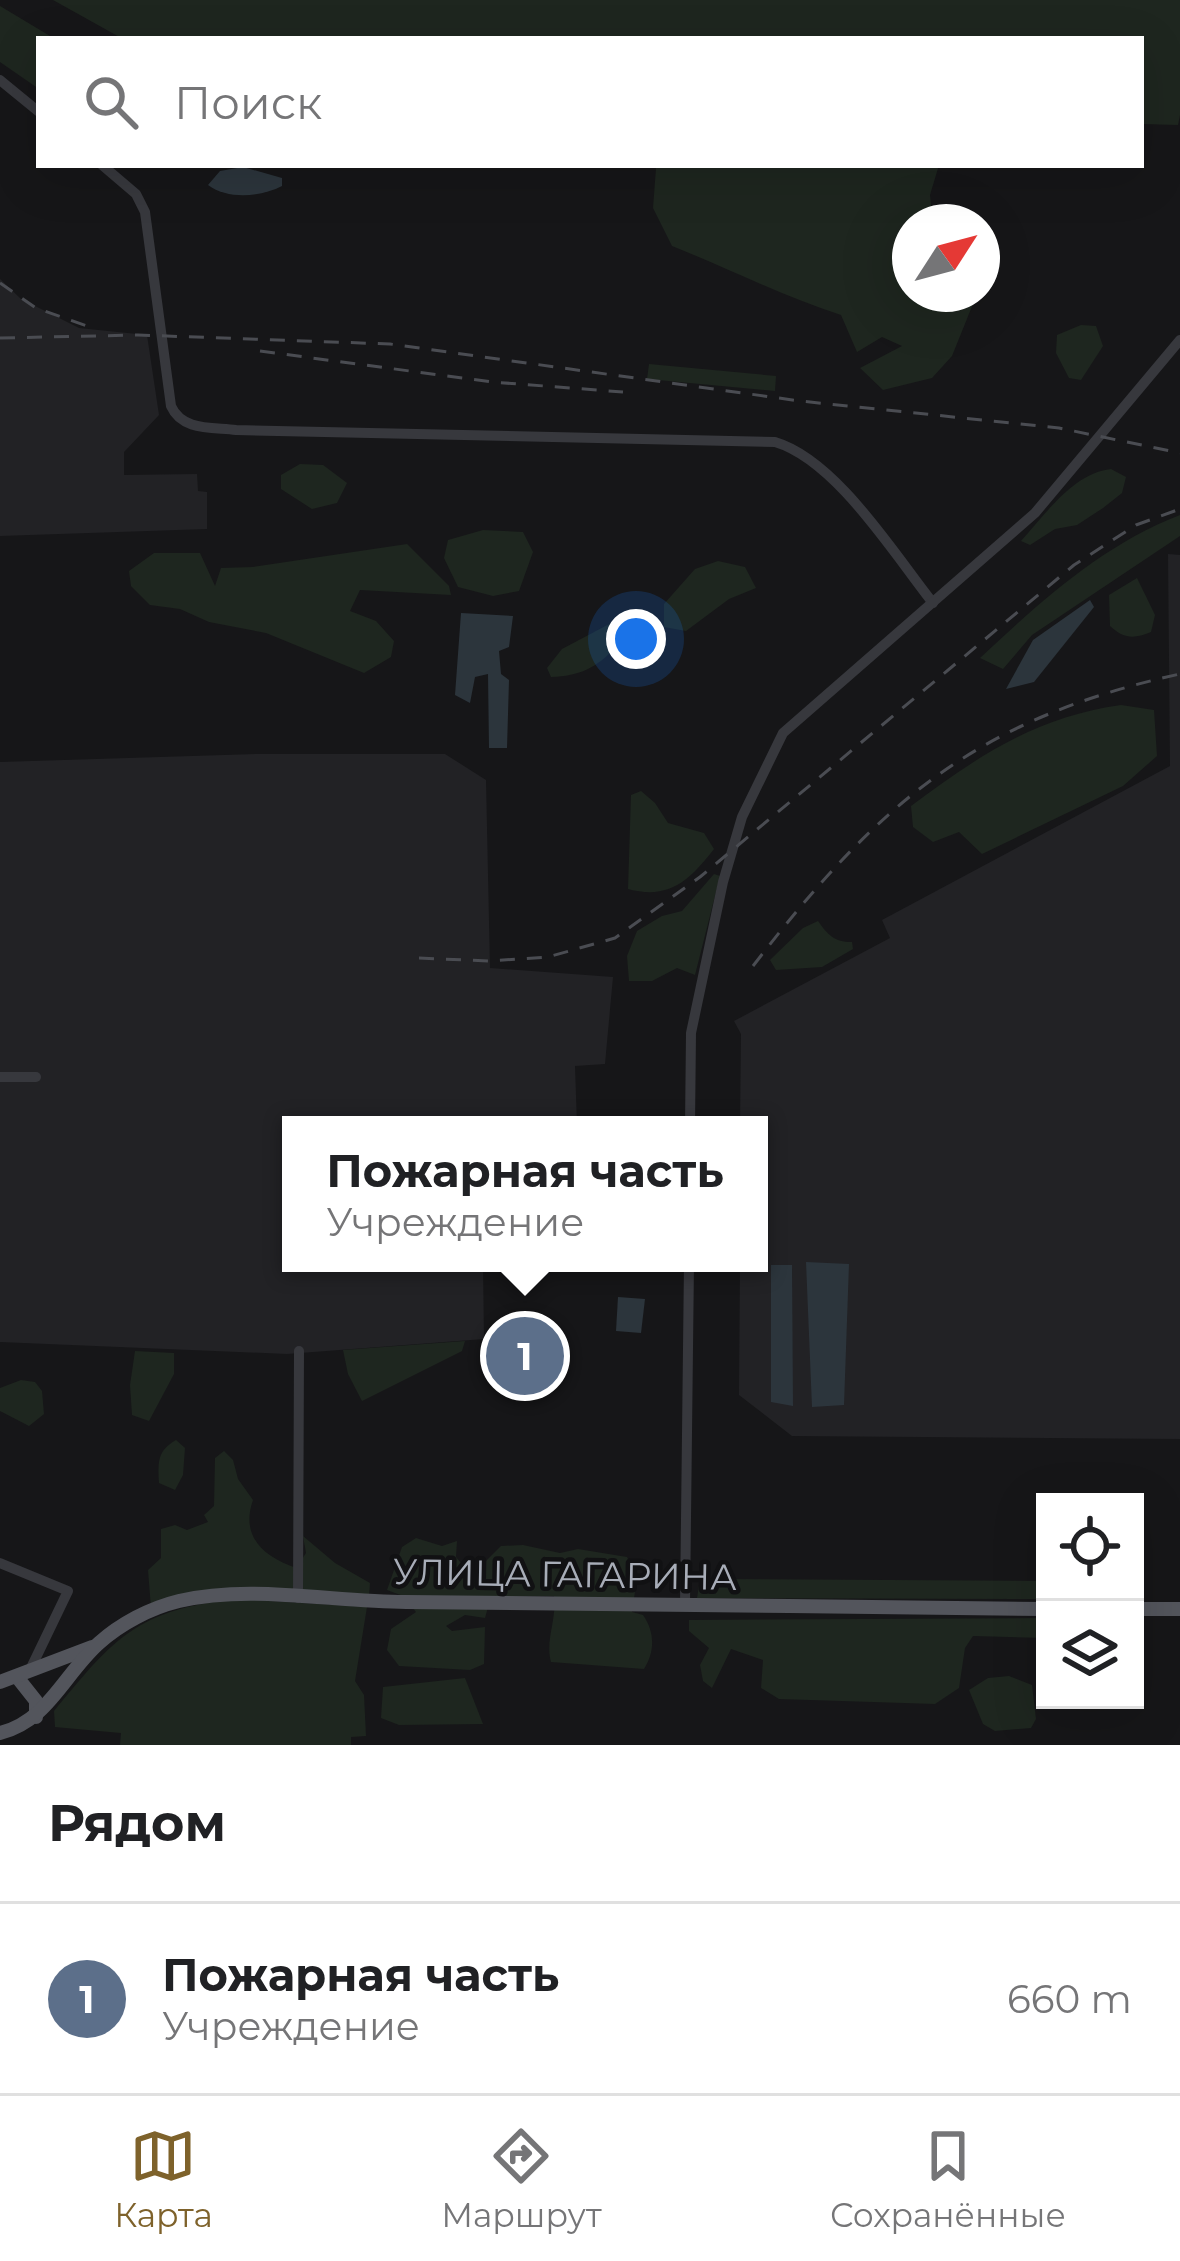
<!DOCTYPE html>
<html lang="ru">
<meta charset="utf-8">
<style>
:root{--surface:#fff;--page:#f2f2f2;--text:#202124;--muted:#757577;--line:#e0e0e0;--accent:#7e622b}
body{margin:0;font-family:Montserrat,sans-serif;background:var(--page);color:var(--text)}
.controls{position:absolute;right:36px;bottom:36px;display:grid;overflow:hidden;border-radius:0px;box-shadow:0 12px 48px #0002}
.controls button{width:108px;height:108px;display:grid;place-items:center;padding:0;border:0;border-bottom:3px solid var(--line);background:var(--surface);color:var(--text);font:60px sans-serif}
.compass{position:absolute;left:892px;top:204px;width:108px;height:108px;border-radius:50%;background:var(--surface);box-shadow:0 12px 48px #0002;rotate:54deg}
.you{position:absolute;left:636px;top:639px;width:42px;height:42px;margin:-30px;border:9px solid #fff;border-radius:50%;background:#1a73e8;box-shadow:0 0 0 18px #1a73e833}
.badge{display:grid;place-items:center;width:78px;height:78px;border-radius:50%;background:var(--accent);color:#fff;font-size:39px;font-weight:700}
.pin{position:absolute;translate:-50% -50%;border:6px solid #fff;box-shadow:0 3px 12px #0006}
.popup{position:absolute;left:282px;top:1116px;width:486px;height:156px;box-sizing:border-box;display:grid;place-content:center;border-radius:0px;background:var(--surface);filter:drop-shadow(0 3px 9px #0005);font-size:39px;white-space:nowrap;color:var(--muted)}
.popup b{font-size:45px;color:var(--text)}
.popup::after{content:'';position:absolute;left:50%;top:100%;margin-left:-24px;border:24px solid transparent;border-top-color:var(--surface)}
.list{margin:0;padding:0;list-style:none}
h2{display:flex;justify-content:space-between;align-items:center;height:156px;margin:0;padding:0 48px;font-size:51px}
h2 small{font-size:39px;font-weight:400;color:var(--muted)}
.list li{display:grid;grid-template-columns:78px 1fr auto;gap:36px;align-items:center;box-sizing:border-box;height:192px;padding:0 48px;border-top:3px solid var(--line)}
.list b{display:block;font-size:45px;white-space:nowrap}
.list p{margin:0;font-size:39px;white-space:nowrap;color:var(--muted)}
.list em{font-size:39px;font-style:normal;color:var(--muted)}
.icon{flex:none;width:66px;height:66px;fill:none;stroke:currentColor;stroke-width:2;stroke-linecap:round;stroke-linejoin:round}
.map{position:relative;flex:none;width:1180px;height:1745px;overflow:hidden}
.search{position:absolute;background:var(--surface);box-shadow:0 12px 48px #0002;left:36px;right:36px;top:36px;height:132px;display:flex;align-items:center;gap:30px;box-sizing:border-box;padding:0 42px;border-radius:0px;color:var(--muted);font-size:45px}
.sheet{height:348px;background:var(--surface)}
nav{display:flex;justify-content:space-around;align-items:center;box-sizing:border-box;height:168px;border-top:3px solid var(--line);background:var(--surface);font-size:33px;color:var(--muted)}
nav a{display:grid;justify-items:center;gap:6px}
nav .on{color:var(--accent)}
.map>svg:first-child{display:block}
.built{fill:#222225}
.green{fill:#1e261f}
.water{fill:#2c353c}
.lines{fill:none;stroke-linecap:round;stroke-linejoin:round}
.minor{stroke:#37383d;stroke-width:10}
.major{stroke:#53555c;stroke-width:14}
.rail{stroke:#4a4c52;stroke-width:3;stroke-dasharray:15 12;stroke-linecap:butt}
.labels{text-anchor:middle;stroke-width:9;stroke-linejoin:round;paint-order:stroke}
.street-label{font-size:36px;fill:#a8adb8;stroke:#111113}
</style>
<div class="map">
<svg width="1180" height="1745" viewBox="0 0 1180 1745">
<rect width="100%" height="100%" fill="#161618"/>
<g class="built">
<polygon points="0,279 21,299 79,328 147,335 159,415 124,452 124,475 197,474 198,491 207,492 207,529 0,536"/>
<polygon points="1168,554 1180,555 1180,1439 792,1436 739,1395 740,1263 759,1263 759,1125 740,1125 741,1034 734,1021 890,938 882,920 1170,766"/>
<polygon points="256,754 445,754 486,780 490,968 613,977 605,1064 575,1066 577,1125 291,1125 291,1263 483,1263 484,1339 287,1354 0,1342 0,762"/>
</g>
<g class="green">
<polygon points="53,0 1180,0 1180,115 1178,125 1141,124 1141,39 123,39"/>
<polygon points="0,6 55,39 39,39 39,89 0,62"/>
<path d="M939,165L930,195L932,214L963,222H910V294H977L952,356L932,378L883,390L860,368L902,346L882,337L857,352L841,315C782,296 730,269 672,246L653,208L656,168Z"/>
<polygon points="1081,325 1096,326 1103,346 1081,380 1069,378 1056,353 1057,335"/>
<polygon points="649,364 776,376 775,391 647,379"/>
<polygon points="300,464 323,465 347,483 337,503 312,509 281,489 281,475"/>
<path d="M1111,469L1126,477L1122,493L1103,508L1077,525L1055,529L1030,545L1021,541C1045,515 1073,473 1111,469Z"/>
<path d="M1180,515V536L1032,635L1003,669L980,658C1040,602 1102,545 1180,515Z"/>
<polygon points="483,530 523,532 533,552 519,591 493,596 458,587 444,558 448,540"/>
<polygon points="407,544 449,586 451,595 360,590 350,611 376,621 394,641 391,657 364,673 266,633 209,622 180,609 150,605 131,586 129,571 154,553 200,553 215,586 221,568 253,567"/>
<polygon points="718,561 745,567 756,588 729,599 686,631 664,627 664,604 695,569"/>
<path d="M1137,578L1155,615L1151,632C1134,639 1124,639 1110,626L1109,595Z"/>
<path d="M613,622L616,647C596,668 580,676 551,677L547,668L562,649Z"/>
<path d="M1121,705L1154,710L1157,756L1123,786L982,854L959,832L933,842L913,827L911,806C978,756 1036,717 1121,705Z"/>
<path d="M641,791L655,803L668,823L704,833L714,849C689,881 669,900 628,889L631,795Z"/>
<polygon points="714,874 720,876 695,975 677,968 652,981 629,981 627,956 637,931 662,916 682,911"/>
<path d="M818,921C828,935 834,942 852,942L853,949L822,967L776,970L770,960L803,928Z"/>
<polygon points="465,1341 462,1351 362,1401 348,1374 343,1350"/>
<polygon points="135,1351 174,1353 174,1374 149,1421 132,1415 130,1385"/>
<polygon points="21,1380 35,1382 42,1391 44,1414 29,1426 0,1411 0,1388"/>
<path d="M176,1440L185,1448L183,1475L175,1490L159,1483C158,1462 157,1451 176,1440Z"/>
<path d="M224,1451L233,1460L238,1479L253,1500C240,1537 264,1557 296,1568L306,1553L303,1536L335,1563L370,1583L369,1597L227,1589L151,1608L148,1570L161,1558V1529L175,1525L187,1530L208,1522L204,1515L214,1506L215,1458Z"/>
<path d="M416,1538L442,1546L457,1541L456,1557L466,1569H478L501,1546L523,1545L560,1553L578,1549L627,1557L637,1578L632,1612L643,1615C655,1632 655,1652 644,1669L551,1662C545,1640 557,1620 554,1596H491L485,1618L465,1615L446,1626L452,1631L485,1627L484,1664L470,1670L399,1666L387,1650L391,1629L416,1612L403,1596L387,1590L402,1547Z"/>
<polygon points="700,1579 1045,1581 1045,1599 697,1598"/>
<path d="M236,1599L367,1607L355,1681L364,1695L366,1736L351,1737V1745H120L121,1733L55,1727L54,1711C115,1637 137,1610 236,1599Z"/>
<polygon points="1041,1618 1045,1618 1045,1638 973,1636 965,1648 959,1688 935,1704 779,1699 761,1688 763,1660 731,1649 712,1688 703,1681 700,1665 709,1648 689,1631 689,1620"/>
<polygon points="1009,1676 1032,1685 1036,1719 1031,1728 995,1731 983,1724 969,1690 988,1678"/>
<polygon points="465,1678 483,1724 399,1725 381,1718 383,1687"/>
</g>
<g class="water">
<path d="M243,167L282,178V186C261,197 228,200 208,185L220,171Z"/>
<polygon points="1090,600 1094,607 1034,682 1006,689 1033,640"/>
<polygon points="461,613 513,616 509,647 499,651 501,674 509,680 507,748 489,748 488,674 475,677 470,703 455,695"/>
<polygon points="806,1262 849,1264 844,1405 812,1407"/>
<polygon points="771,1265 792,1265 793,1406 771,1402"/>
<polygon points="618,1297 645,1299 641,1333 616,1331"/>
</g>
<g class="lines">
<g class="minor">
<polyline points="0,80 39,112"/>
<path d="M102,165L136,194L145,212L171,406C182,431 212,427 236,430L775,442C836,460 894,554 933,603"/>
<polyline points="0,1077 36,1077"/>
<polyline points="690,1125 691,1033 723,882 742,817 783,733 1035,513 1180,340"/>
<polyline points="0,1563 68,1591 29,1672"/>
<polyline points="298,1598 299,1351"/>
<polyline points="685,1604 689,1263"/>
</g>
<g class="major">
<polyline points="1135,1609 1180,1609"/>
<polyline points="17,1677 36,1701 36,1717"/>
<polyline points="0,1682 92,1647"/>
<path d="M0,1733C48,1721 64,1674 99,1643C120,1624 150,1608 179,1601C251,1584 332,1602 406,1602C619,1603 832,1607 1045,1609"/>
</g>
<g class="rail">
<polyline points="0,283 36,308 90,327"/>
<polyline points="0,338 138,335 390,344 800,401 1059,428 1180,453"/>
<polyline points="260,351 492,382 623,392"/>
<polyline points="419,958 490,961 548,957 615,938 700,877 1074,565 1136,525 1180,509"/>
<path d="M753,966C878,804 975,719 1180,674"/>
</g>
</g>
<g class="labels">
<g class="street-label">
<text transform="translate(565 1574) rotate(1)" y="13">УЛИЦА ГАГАРИНА</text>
</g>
</g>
</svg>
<div class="controls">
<button><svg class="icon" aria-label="locate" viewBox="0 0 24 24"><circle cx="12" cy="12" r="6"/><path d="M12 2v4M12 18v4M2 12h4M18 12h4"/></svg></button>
<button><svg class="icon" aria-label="layers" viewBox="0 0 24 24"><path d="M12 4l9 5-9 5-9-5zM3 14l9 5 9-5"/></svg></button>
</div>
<svg class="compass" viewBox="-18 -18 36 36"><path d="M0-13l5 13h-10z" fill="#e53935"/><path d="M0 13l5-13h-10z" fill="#757577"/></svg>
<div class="you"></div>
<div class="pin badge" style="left:525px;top:1356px;background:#5c6f8a">1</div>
<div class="popup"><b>Пожарная часть</b>Учреждение</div>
<div class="search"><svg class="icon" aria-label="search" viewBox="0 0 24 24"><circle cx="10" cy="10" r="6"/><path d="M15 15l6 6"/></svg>Поиск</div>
</div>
<section class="sheet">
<h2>Рядом<small></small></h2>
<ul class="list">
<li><span class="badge" style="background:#5c6f8a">1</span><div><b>Пожарная часть</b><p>Учреждение</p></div><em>660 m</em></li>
</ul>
</section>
<nav>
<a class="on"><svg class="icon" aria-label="map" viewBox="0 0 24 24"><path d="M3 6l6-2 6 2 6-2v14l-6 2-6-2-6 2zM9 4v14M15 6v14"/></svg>Карта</a>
<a><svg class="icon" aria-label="directions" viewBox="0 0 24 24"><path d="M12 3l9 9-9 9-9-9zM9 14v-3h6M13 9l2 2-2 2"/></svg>Маршрут</a>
<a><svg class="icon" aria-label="saved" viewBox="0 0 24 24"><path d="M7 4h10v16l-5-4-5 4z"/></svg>Сохранённые</a>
</nav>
